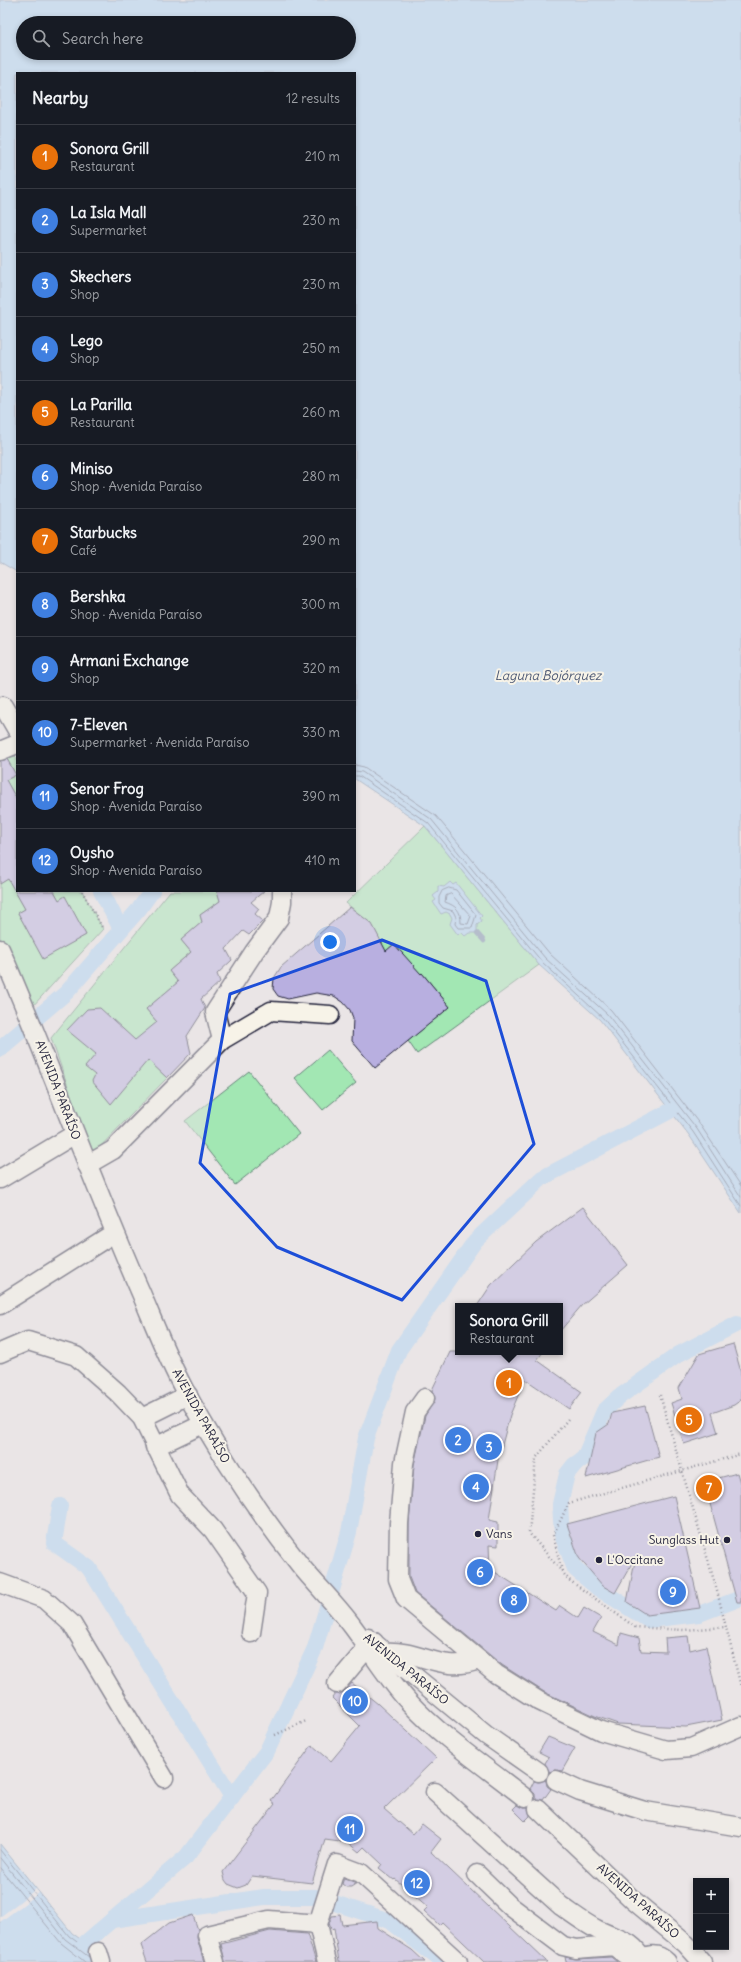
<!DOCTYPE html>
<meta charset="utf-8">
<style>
:root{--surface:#171b24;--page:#242831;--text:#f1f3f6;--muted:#9ea1a6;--line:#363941;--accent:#0b8043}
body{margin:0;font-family:Delius,sans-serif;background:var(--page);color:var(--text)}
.controls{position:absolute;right:12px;bottom:12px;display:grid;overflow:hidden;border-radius:0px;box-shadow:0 2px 6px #0003}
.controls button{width:36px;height:36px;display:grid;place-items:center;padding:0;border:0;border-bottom:1px solid var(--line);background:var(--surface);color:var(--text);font:20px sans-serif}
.you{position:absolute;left:330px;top:942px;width:14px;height:14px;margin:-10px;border:3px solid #fff;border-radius:50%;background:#1a73e8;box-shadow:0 0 0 6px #1a73e833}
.badge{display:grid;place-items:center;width:26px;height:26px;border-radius:50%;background:var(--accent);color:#fff;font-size:13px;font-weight:700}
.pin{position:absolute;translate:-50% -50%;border:2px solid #fff;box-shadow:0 1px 4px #0006}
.popup{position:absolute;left:455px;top:1303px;width:108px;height:52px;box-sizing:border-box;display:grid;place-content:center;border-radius:0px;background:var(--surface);filter:drop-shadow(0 1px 3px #0005);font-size:13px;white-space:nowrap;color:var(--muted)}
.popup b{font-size:15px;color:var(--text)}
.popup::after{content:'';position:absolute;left:50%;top:100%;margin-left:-8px;border:8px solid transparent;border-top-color:var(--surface)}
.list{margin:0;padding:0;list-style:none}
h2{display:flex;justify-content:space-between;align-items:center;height:52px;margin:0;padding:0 16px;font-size:17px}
h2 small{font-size:13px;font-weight:400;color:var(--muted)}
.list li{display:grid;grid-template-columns:26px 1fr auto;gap:12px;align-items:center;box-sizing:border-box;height:64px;padding:0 16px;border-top:1px solid var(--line)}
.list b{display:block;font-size:15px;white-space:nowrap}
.list p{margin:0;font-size:13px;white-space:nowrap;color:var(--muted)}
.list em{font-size:13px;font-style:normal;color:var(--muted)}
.icon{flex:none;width:22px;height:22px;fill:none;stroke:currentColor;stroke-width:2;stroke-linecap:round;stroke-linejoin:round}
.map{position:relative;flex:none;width:741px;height:1962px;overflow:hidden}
.search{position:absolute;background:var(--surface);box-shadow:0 2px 6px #0003;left:16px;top:16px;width:340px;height:44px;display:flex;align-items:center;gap:10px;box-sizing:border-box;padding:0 14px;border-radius:22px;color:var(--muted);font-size:15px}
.panel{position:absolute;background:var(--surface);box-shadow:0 2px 6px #0003;left:16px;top:72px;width:340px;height:820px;border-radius:0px}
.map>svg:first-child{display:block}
.green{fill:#a2e7b3;stroke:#628477}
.water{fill:#acd2f5;stroke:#758cab;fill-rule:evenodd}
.pier{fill:#eae5e6}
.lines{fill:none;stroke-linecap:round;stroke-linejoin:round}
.shore{stroke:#596885;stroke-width:1}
.stream{stroke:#758cab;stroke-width:4.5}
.canal{stroke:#acd2f5;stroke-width:16}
.building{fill:#b8afe0;stroke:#22223b}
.minor-casing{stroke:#22223b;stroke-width:21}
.path{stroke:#22223b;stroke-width:2.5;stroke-dasharray:1 3;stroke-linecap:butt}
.minor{stroke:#f7f3e8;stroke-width:18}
.marked{fill:none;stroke:#1d4ed8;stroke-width:3;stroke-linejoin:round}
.poi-dot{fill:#22223b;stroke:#f7f3e8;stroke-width:1.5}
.labels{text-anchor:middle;stroke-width:4;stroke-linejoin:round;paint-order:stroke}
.street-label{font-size:12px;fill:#22223b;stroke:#f7f3e8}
.poi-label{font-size:12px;fill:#22223b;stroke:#f7f3e8;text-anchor:start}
.water-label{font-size:13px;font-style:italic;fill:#4b5773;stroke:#f7f3e8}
</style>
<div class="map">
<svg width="741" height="1962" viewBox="0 0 741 1962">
<rect width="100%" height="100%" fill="#eae5e6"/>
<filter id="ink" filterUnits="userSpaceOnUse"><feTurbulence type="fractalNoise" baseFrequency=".025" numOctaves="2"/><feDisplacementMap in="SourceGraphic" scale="8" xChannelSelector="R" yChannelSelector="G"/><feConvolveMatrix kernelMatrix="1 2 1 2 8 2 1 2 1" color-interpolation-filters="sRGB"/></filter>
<g filter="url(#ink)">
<g class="green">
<polygon points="12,754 17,758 17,800 6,780 16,775 6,757"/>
<polygon points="425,826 539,965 417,1054 408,1041 450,1007 422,973 369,1016 359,955 381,942 373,926 356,938 363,917 346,903"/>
<polygon points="8,879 25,909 18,913 43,958 86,935 65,897 59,900 54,891 82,891 103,929 32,1007 0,941 0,883"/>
<polygon points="170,891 219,891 220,901 200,915 202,922 181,940 191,952 169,971 178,982 146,1009 157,1022 134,1046 167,1078 92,1155 51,1038"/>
<polygon points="328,1050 356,1083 323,1110 295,1078"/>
<polygon points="249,1071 299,1134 235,1185 185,1121"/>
</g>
<g class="water">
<path d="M0,0H741V1213L689,1135L600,1020L539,965L425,826L355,779V73H17V572L0,562ZM23,23H349V53H23Z"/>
<polygon points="450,882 453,885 456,883 482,916 480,918 482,921 477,925 477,933 469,933 465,936 461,932 458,935 450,924 452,918 450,914 446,912 441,914 433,902 436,900 433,896 438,892 438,886 444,887"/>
<polygon points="0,1844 72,1933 98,1952 101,1962 0,1962"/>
</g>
<polygon class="pier" points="36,1889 39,1893 0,1922 0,1917"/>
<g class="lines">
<g class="shore">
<polyline points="355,765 364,767 436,816 550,954 611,1010 701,1126 741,1186"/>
<polyline points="355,771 362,772 431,819 545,958 607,1014 697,1129 741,1197"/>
<polyline points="355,776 359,776 428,823 542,962 603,1018 693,1132 741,1206"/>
<polygon points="449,888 456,890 476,915 472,928 458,928 455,924 456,917 453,911 443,908 439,903 439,897 442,891"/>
<path d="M451,894L471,916L468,924L461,923C461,910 456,906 445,902L446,896Z"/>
<polyline points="0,1850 69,1936 88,1950"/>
<polyline points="0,1858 65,1939 89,1957"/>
<polyline points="0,1868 61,1943 85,1962"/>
</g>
<polyline class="stream" points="477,933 484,941"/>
<g class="canal">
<polyline points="101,891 121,929"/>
<polyline points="0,1049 67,992 139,909 152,891"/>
<polyline points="737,1324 679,1354 619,1397 604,1411 584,1458 574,1465 567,1474 560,1504 562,1535 575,1569 599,1589 648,1620 699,1614 741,1598"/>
<polyline points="60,1506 54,1543 89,1568 232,1797"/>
<polyline points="112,1920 264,1897 316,1897 390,1921 443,1962"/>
<polyline points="85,1943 186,1857 267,1751 315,1648 349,1532 366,1438 399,1350 475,1241 542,1178 670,1111"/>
</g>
</g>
<g class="building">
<polygon points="7,759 16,775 6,780 17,800 17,891 54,891 59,900 65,896 86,935 43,959 18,913 25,909 8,879 0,884 0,761"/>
<polygon points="217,891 264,891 251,902 259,909 255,914 263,921 249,935 243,931 226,949 232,960 217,974 220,982 201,999 205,1008 187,1036 191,1053 167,1078 148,1060 111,1104 92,1081 95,1075 85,1067 96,1054 67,1030 87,1009 100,1008 135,1040 157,1022 146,1009 178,982 169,971 191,952 181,940 202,922 200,915 220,901"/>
<polygon points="350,907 372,924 386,951 394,944 421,974 422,973 450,1007 375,1068 352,1041 353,1018 350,1010 343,1002 334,996 316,993 288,999 278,996 273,989 274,978 281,967"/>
<polygon points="583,1207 628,1265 582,1305 560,1331 560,1306 477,1306 491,1285 536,1242"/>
<polygon points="733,1344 741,1372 741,1400 734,1405 712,1413 718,1433 684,1444 671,1403 682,1399 679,1388 699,1354"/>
<polygon points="450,1352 543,1352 537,1360 582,1392 569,1409 525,1379 510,1415 498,1460 489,1520 498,1522 498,1546 489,1545 490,1569 556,1611 560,1606 578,1618 584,1608 601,1618 593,1632 619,1645 621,1633 639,1638 641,1651 666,1652 665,1638 688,1636 690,1650 706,1646 722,1720 686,1727 618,1724 595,1716 544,1692 502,1665 415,1593 409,1577 409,1524 414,1465 425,1416 435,1399 432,1390"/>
<polygon points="645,1406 659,1457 586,1478 596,1433 609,1424 612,1413"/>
<polygon points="737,1473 741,1486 741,1602 737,1602 704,1482"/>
<polygon points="674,1496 700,1608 647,1615 627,1602 636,1556 615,1593 603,1586 579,1558 567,1524"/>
<polygon points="352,1683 378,1704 436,1758 384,1809 413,1834 422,1824 441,1839 431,1852 547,1962 484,1962 442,1922 439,1925 424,1911 428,1907 395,1879 394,1880 379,1868 382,1864 364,1847 359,1852 347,1842 325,1839 312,1883 252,1876 246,1885 238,1888 228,1884 225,1880 223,1872 275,1804 271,1801 312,1745 331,1761 360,1726 332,1698 335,1694 340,1694 345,1691"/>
<polygon points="548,1737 575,1748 562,1771 555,1770 549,1772 545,1763 549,1757 539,1752"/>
<polygon points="546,1780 547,1786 551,1789 543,1800 535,1799 535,1794 530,1789 534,1781 538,1782"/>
<polygon points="517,1805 523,1808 528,1808 530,1816 525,1821 513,1809"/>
<polygon points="344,1878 355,1882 357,1883 351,1887 346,1887 342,1884"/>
<polygon points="193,1915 198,1930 197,1938 204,1962 147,1962 141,1945 169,1923"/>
<polygon points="340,1915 342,1925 377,1921 378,1928 412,1950 425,1962 339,1962 334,1928 331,1929 329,1923 332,1916"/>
<polygon points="270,1931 307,1934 316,1962 225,1962 221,1944"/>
<polygon points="565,1957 577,1959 611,1957 617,1962 566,1962"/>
</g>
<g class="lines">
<g class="minor-casing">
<g id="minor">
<polyline points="3,706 17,730"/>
<polyline points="0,751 17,744"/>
<path d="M0,949C50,1063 91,1180 141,1293C155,1326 168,1360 185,1391C218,1452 256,1510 300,1565C317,1586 337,1605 353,1627C371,1651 387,1678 408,1701C442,1738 486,1767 525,1798"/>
<polyline points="222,1040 215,1012 254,952 279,918 282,902 282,891"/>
<polyline points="87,1165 113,1150 222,1040 271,1011 330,1015"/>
<polyline points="0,1179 75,1134"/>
<polyline points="0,1305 114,1233"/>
<polyline points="0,1353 28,1341 76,1356 118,1393 142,1418 180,1495 213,1530 257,1593 251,1633"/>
<polyline points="425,1398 415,1412 404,1463 399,1523 398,1579 406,1599 496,1674 539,1701 601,1731 666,1750 691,1748 741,1726"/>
<polyline points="142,1418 188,1395"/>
<polyline points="155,1447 203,1424"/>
<polyline points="0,1583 44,1599 72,1624 164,1778"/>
<polyline points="368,1638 486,1735 539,1772"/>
<path d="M384,1652C420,1649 442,1674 478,1660"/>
<polyline points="337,1684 367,1648 374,1642"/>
<polyline points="556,1780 580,1791 645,1811 741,1827"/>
<path d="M435,1792L561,1906C573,1914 584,1923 598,1930C621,1941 630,1938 645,1962"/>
<polyline points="538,1809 633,1900 686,1944 702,1962"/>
<polyline points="477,1874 510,1906 563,1946 576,1949 614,1946 627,1956"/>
<polyline points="98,1952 101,1962"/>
<polyline points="215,1962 207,1935 269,1920 318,1924"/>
<polyline points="327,1962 318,1924 337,1864 361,1873 458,1962"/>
<path d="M635,1962C647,1955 656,1951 667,1962"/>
</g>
</g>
<g class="path">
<polyline points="82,891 103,929"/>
<polyline points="660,1395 717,1591 741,1687"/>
<polyline points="568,1419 536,1458 529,1533 569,1580 635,1627 684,1630 725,1627"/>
<polyline points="562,1571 553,1535 569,1503 741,1454"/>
<polyline points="275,1735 306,1721"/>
</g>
<use href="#minor" class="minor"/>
</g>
</g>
<path d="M0 0H741V1962H0ZM382,940L486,981L534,1144L402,1300L277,1247L200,1163L230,994Z" fill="#eae5e6" fill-opacity=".55" fill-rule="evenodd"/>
<path class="marked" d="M382,940L486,981L534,1144L402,1300L277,1247L200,1163L230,994Z"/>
<g class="poi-dot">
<circle cx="478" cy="1534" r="4"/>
<circle cx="727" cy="1540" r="4"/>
<circle cx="599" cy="1560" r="4"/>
</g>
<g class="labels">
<g class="street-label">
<text transform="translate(58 1090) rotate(69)" y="4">AVENIDA PARAÍSO</text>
<text transform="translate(201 1416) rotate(61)" y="4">AVENIDA PARAÍSO</text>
<text transform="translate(406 1669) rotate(39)" y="4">AVENIDA PARAÍSO</text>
<text transform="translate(638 1901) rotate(42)" y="4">AVENIDA PARAÍSO</text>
</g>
<g class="poi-label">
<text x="486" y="1538">Vans</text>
<text x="719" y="1544" text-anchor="end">Sunglass Hut</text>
<text x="607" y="1564">L'Occitane</text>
</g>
<g class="water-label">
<text x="548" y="680">Laguna Bojórquez</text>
</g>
</g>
</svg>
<div class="controls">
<button>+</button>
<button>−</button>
</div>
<div class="you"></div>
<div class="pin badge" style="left:509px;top:1383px;background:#e8710a">1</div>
<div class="popup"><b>Sonora Grill</b>Restaurant</div>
<div class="pin badge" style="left:458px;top:1440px;background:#3f7fe0">2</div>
<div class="pin badge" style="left:489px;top:1447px;background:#3f7fe0">3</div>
<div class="pin badge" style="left:476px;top:1487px;background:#3f7fe0">4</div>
<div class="pin badge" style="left:689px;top:1420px;background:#e8710a">5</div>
<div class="pin badge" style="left:480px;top:1572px;background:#3f7fe0">6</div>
<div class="pin badge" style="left:709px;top:1488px;background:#e8710a">7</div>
<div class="pin badge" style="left:514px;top:1600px;background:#3f7fe0">8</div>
<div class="pin badge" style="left:673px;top:1592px;background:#3f7fe0">9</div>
<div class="pin badge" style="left:355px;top:1701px;background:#3f7fe0">10</div>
<div class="pin badge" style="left:350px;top:1829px;background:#3f7fe0">11</div>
<div class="pin badge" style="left:417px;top:1883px;background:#3f7fe0">12</div>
<div class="search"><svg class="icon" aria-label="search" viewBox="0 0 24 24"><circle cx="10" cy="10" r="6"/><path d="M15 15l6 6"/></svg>Search here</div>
<section class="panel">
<h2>Nearby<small>12 results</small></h2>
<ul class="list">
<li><span class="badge" style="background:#e8710a">1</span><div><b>Sonora Grill</b><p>Restaurant</p></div><em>210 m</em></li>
<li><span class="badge" style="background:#3f7fe0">2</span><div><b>La Isla Mall</b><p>Supermarket</p></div><em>230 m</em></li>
<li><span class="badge" style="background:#3f7fe0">3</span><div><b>Skechers</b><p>Shop</p></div><em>230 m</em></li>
<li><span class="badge" style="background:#3f7fe0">4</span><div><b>Lego</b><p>Shop</p></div><em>250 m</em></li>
<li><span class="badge" style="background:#e8710a">5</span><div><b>La Parilla</b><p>Restaurant</p></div><em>260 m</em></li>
<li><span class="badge" style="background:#3f7fe0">6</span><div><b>Miniso</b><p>Shop · Avenida Paraíso</p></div><em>280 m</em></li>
<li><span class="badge" style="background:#e8710a">7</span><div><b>Starbucks</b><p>Café</p></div><em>290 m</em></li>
<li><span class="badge" style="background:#3f7fe0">8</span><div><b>Bershka</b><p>Shop · Avenida Paraíso</p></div><em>300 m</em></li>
<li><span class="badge" style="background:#3f7fe0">9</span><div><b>Armani Exchange</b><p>Shop</p></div><em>320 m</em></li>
<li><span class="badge" style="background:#3f7fe0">10</span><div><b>7-Eleven</b><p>Supermarket · Avenida Paraíso</p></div><em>330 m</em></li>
<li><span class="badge" style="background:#3f7fe0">11</span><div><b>Senor Frog</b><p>Shop · Avenida Paraíso</p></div><em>390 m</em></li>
<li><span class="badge" style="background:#3f7fe0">12</span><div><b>Oysho</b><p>Shop · Avenida Paraíso</p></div><em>410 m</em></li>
</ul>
</section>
</div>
